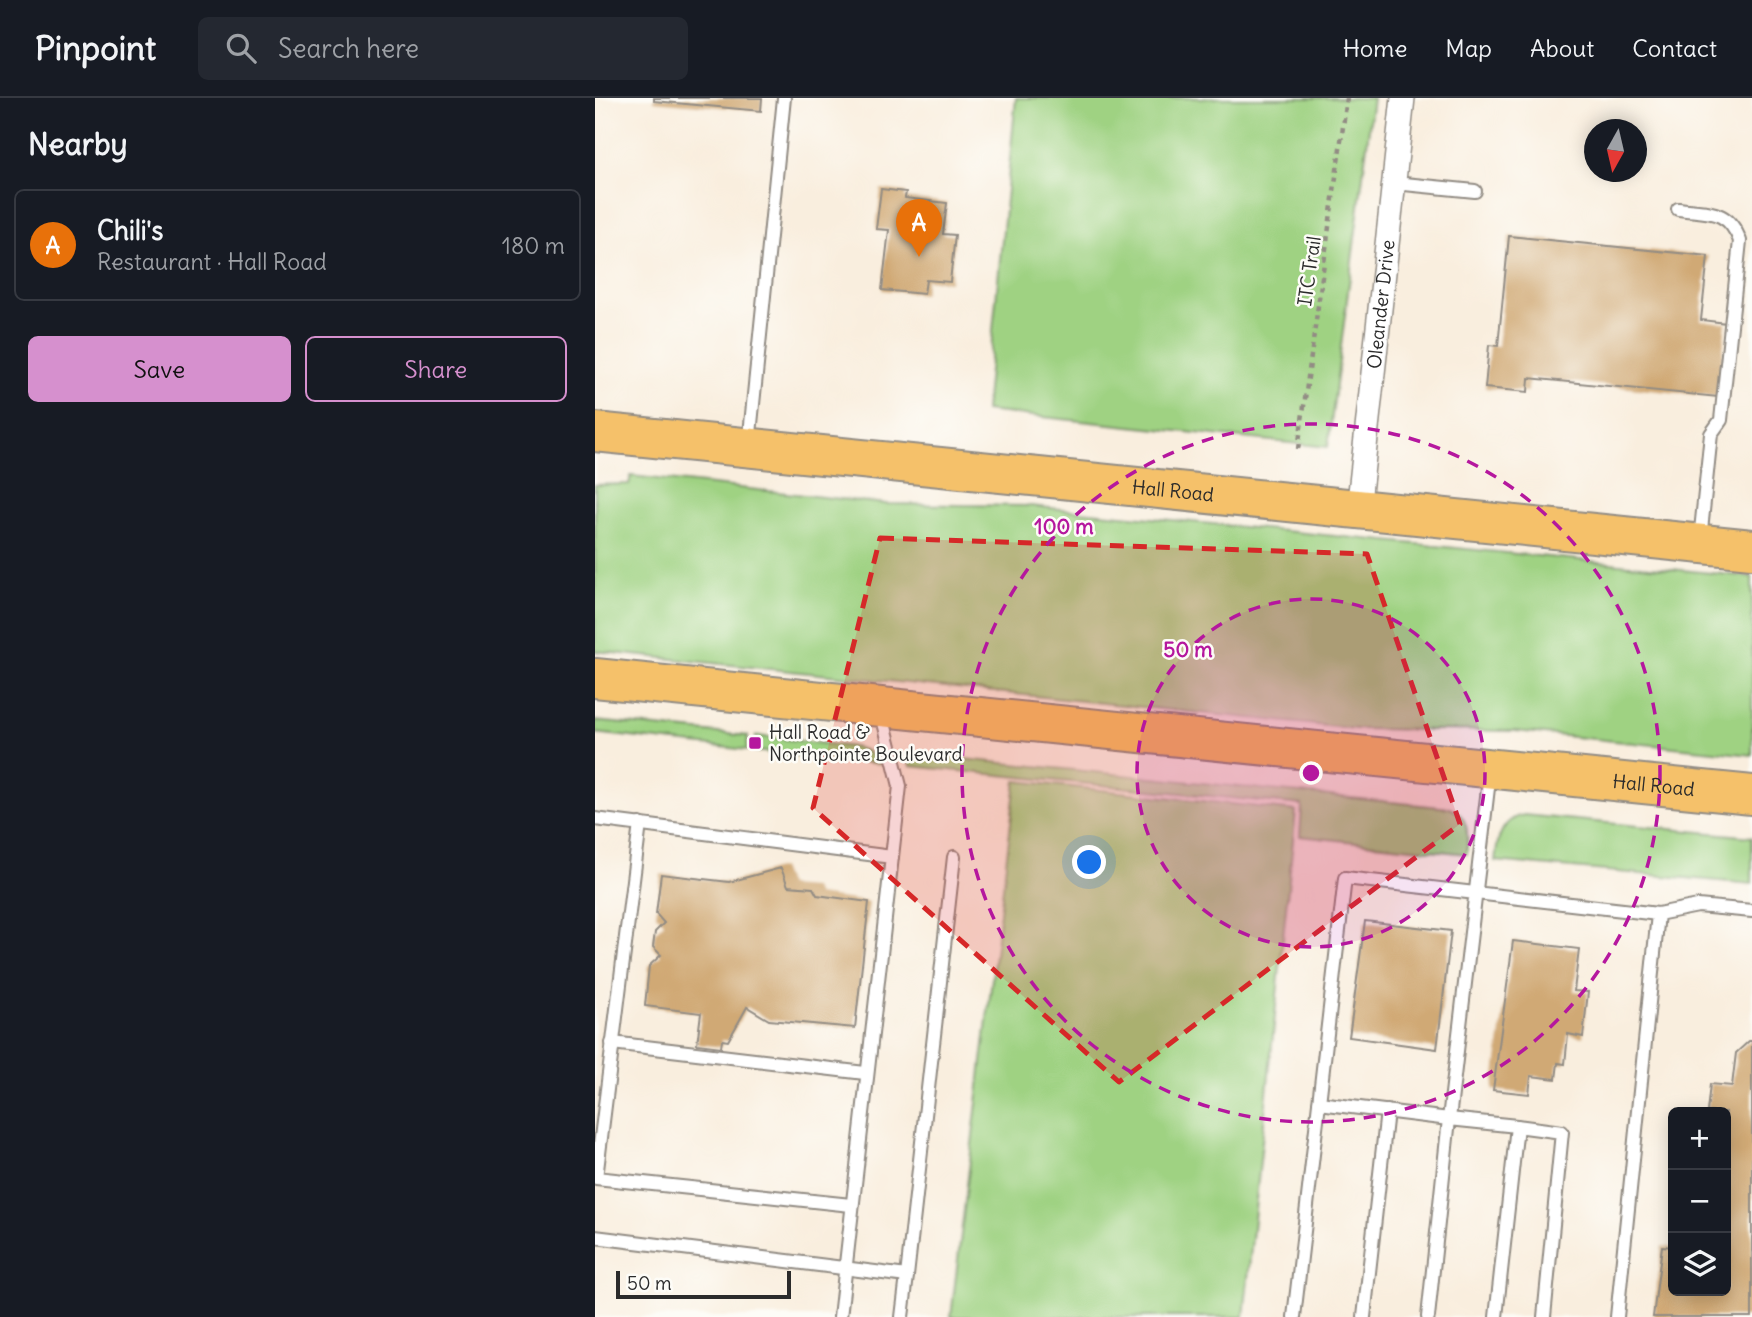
<!DOCTYPE html>
<meta charset="utf-8">
<style>
:root{--surface:#171b24;--page:#242831;--text:#f1f3f6;--muted:#9ea1a6;--line:#363941;--accent:#d690ce}
body{margin:0;font-family:Delius,sans-serif;background:var(--page);color:var(--text)}
.controls{position:absolute;right:21px;bottom:21px;display:grid;overflow:hidden;border-radius:10px;box-shadow:0 4px 18px #0003}
.controls button{width:63px;height:63px;display:grid;place-items:center;padding:0;border:0;border-bottom:2px solid var(--line);background:var(--surface);color:var(--text);font:35px sans-serif}
.compass{position:absolute;left:989px;top:21px;width:63px;height:63px;border-radius:50%;background:var(--surface);box-shadow:0 4px 18px #0003;rotate:188deg}
.scale{position:absolute;left:21px;bottom:18px;width:175px;box-sizing:border-box;padding-left:7px;border:4px solid #2b2b2b;border-top:0;font-size:19px;line-height:24px;white-space:nowrap;color:#2b2b2b;-webkit-text-stroke:5px #fdfcf7;paint-order:stroke}
.you{position:absolute;left:495px;top:765px;width:24px;height:24px;margin:-18px;border:5px solid #fff;border-radius:50%;background:#1a73e8;box-shadow:0 0 0 10px #1a73e833}
.badge{display:grid;place-items:center;width:46px;height:46px;border-radius:50%;background:var(--accent);color:#fff;font-size:23px;font-weight:700}
.pin{position:absolute;translate:-50% -58px;filter:drop-shadow(0 2px 4px #0008)}
.pin::after{content:'';position:absolute;top:37px;width:24px;height:21px;background:inherit;clip-path:polygon(0 0,100% 0,50% 100%)}
.list{margin:0;padding:0;list-style:none}
h2{display:flex;justify-content:space-between;align-items:center;height:91px;margin:0;padding:0 28px;font-size:30px}
h2 small{font-size:23px;font-weight:400;color:var(--muted)}
.list li{display:grid;grid-template-columns:46px 1fr auto;gap:21px;align-items:center;box-sizing:border-box;height:112px;margin:0 14px 14px;padding:0 14px;border:2px solid var(--line);border-radius:10px}
.list b{display:block;font-size:26px;white-space:nowrap}
.list p{margin:0;font-size:23px;white-space:nowrap;color:var(--muted)}
.list em{font-size:23px;font-style:normal;color:var(--muted)}
.actions{display:flex;gap:14px;padding:21px 28px}
.actions a{flex:1;padding:16px 0;border:2px solid var(--accent);border-radius:10px;text-align:center;font-size:24px;color:var(--accent)}
.actions .main{background:var(--accent);color:#111}
.icon{flex:none;width:38px;height:38px;fill:none;stroke:currentColor;stroke-width:2;stroke-linecap:round;stroke-linejoin:round}
.map{position:relative;flex:none;width:1157px;height:1219px;overflow:hidden}
header{display:flex;align-items:center;gap:42px;box-sizing:border-box;height:98px;padding:0 35px;background:var(--surface);border-bottom:2px solid var(--line)}
header strong{font-size:33px}
nav{display:flex;gap:38px;margin-inline-start:auto;font-size:24px}
.search{width:490px;height:63px;background:var(--page);display:flex;align-items:center;gap:18px;box-sizing:border-box;padding:0 24px;border-radius:10px;color:var(--muted);font-size:26px}
main{display:flex}
aside{flex:1;background:var(--surface)}
.map>svg:first-child{display:block}
.green{fill:#9fd282;stroke:#657e56;stroke-width:2}
.building{fill:#d0a975}
.lines{fill:none;stroke-linecap:round;stroke-linejoin:round}
.lane-casing{stroke:#928c84;stroke-width:16}
.street-casing{stroke:#928c84;stroke-width:26}
.highway-casing{stroke:#928c84;stroke-width:42}
.path{stroke:#928c84;stroke-width:4.5;stroke-dasharray:5 5;stroke-linecap:butt}
.lane{stroke:#fff;stroke-width:12}
.street{stroke:#fff;stroke-width:23}
.highway{stroke:#f5c16b;stroke-width:38}
.marked{fill:#d62828;fill-opacity:0.2;stroke:#d62828;stroke-width:5;stroke-dasharray:14 9;stroke-linejoin:round}
.ring{fill:none;stroke:#b5179e;stroke-width:3.5;stroke-dasharray:12 9}
.poi-dot{fill:#b5179e;stroke:#fdfcf7;stroke-width:2.5}
.labels{text-anchor:middle;stroke-width:5;stroke-linejoin:round;paint-order:stroke}
.street-label{font-size:19px;fill:#2b2b2b;stroke:#fdfcf7}
.poi-label{font-size:19px;fill:#2b2b2b;stroke:#fdfcf7;text-anchor:start}
.centre{fill:#b5179e;stroke:#fdfcf7;stroke-width:3.5}
.ring-label{font-size:21px;text-anchor:middle;font-weight:bold;fill:#b5179e;stroke:#fdfcf7;stroke-width:5;stroke-linejoin:round;paint-order:stroke}
</style>
<header>
<strong>Pinpoint</strong>
<div class="search"><svg class="icon" aria-label="search" viewBox="0 0 24 24"><circle cx="10" cy="10" r="6"/><path d="M15 15l6 6"/></svg>Search here</div>
<nav><a>Home</a><a>Map</a><a>About</a><a>Contact</a></nav>
</header>
<main>
<aside>
<h2>Nearby<small></small></h2>
<ul class="list">
<li><span class="badge" style="background:#e8710a">A</span><div><b>Chili's</b><p>Restaurant · Hall Road</p></div><em>180 m</em></li>
</ul>
<div class="actions"><a class="main">Save</a><a>Share</a></div>
</aside>
<div class="map">
<svg width="1157" height="1219" viewBox="0 0 1157 1219">
<rect width="100%" height="100%" fill="#fdfcf7"/>
<filter id="ink" filterUnits="userSpaceOnUse"><feTurbulence type="fractalNoise" baseFrequency=".0143" numOctaves="2"/><feDisplacementMap in="SourceGraphic" scale="14" xChannelSelector="R" yChannelSelector="G"/><feConvolveMatrix kernelMatrix="1 2 1 2 8 2 1 2 1" color-interpolation-filters="sRGB"/></filter>
<filter id="wash" filterUnits="userSpaceOnUse"><feTurbulence type="fractalNoise" baseFrequency=".00686" numOctaves="4" result="noise"/><feDisplacementMap in="SourceGraphic" scale="28" xChannelSelector="R" yChannelSelector="G"/><feGaussianBlur stdDeviation="1.57" result="paint"/><feColorMatrix in="noise" values="0 0 0 0 0 0 0 0 0 0 0 0 0 0 0 0 0 1.4 0 .05"/><feComposite in="paint" operator="in"/></filter>
<g filter="url(#wash)">
<rect width="100%" height="100%" fill="#f9eede"/>
<g class="green">
<polygon points="421,0 778,0 733,349 390,313"/>
<polygon points="36,378 291,406 435,408 1157,479 1157,657 920,633 761,631 0,553 0,387 34,386"/>
<polygon points="0,623 153,638 152,652 0,635"/>
<polygon points="161,638 259,649 271,653 287,666 159,653"/>
<path d="M319,656L855,710C876,719 872,737 872,756L705,738L707,707L315,668L313,661Z"/>
<polygon points="421,683 701,713 649,1219 356,1219"/>
<path d="M929,717L1157,739V786L900,763C902,742 906,721 929,717Z"/>
</g>
<g id="blocks">
<g class="building">
<polygon points="59,0 167,0 166,13 59,3"/>
<polygon points="286,91 311,94 310,100 352,105 348,136 360,137 355,184 331,182 329,196 287,192 294,132 281,131"/>
<polygon points="914,138 1113,158 1106,222 1131,225 1123,299 934,280 933,294 890,290 894,247 903,248"/>
<polygon points="186,770 193,788 218,790 222,797 274,804 260,930 174,922 152,909 133,943 127,942 126,949 102,946 106,915 50,908 54,868 66,857 58,849 60,834 69,825 61,816 66,776 134,784"/>
<polygon points="770,823 856,833 842,951 754,939"/>
<polygon points="918,843 984,851 979,893 993,894 988,939 973,936 970,966 963,965 961,981 936,978 934,996 898,992"/>
<polygon points="1154,943 1157,943 1157,1219 1058,1219 1067,1148 1078,1149 1078,1193 1131,1193 1131,1014 1112,1014 1115,986 1137,988 1141,955"/>
</g>
</g>
</g>
<g filter="url(#ink)">
<use href="#blocks" fill-opacity="0" stroke="#928c84" stroke-width="2"/>
<g class="lines">
<g class="lane-casing">
<g id="lane">
<polyline points="799,85 880,93"/>
<path d="M1083,111C1113,115 1133,110 1145,143L1126,322L1116,336L1105,442"/>
<polyline points="154,346 189,0"/>
<polyline points="895,673 854,1021 724,1005 750,780 1063,816"/>
<polyline points="0,721 297,759"/>
<polyline points="45,726 1,1080 256,1107"/>
<polyline points="17,945 270,975"/>
<polyline points="0,1139 312,1178 359,759"/>
<polyline points="245,1219 305,688 286,613"/>
<polyline points="307,1219 312,1178"/>
<polyline points="699,1219 724,1005"/>
<polyline points="769,1219 792,1013"/>
<polyline points="833,1219 854,1021 922,1028"/>
<polyline points="901,1219 922,1028 967,1034 949,1219"/>
<polyline points="1022,1219 1063,816 1103,808 1157,813"/>
</g>
</g>
<g class="street-casing">
<g id="street">
<path id="s1" d="M763,413L808,0"/>
</g>
</g>
<g class="highway-casing">
<g id="highway">
<path id="s2" d="M0,334L1157,451"/>
<path id="s3" d="M0,580L1157,697"/>
</g>
</g>
<polyline class="path" points="703,351 752,0"/>
<use href="#lane" class="lane"/>
<use href="#street" class="street"/>
<use href="#highway" class="highway"/>
</g>
</g>
<path class="marked" d="M285,440L772,456L865,726L524,984L218,710Z"/>
<circle cx="716" cy="675" r="174" fill="#b5179e" fill-opacity=".12"/>
<g class="ring">
<circle cx="716" cy="675" r="174"/>
<circle cx="716" cy="675" r="349"/>
</g>
<rect class="poi-dot" x="153" y="638" width="14" height="14" rx="3.5"/>
<g class="labels">
<g class="street-label">
<text transform="translate(714 173) rotate(-82)" y="7">ITC Trail</text>
<text dy="7" stroke="none"><textPath href="#s1" startOffset="208">Oleander Drive</textPath></text>
<text dy="7" stroke="none"><textPath href="#s2" startOffset="581">Hall Road</textPath></text>
<text dy="7" stroke="none"><textPath href="#s3" startOffset="1064">Hall Road</textPath></text>
</g>
<g class="poi-label">
<text x="174" y="641">Hall Road &amp;<tspan x="174" dy="22">Northpointe Boulevard</tspan></text>
</g>
</g>
<circle cx="716" cy="675" r="10" class="centre"/>
<g class="ring-label">
<text x="469" y="436">100 m</text>
<text x="593" y="559">50 m</text>
</g>
</svg>
<div class="controls">
<button>+</button>
<button>−</button>
<button><svg class="icon" aria-label="layers" viewBox="0 0 24 24"><path d="M12 4l9 5-9 5-9-5zM3 14l9 5 9-5"/></svg></button>
</div>
<svg class="compass" viewBox="-18 -18 36 36"><path d="M0-13l5 13h-10z" fill="#e53935"/><path d="M0 13l5-13h-10z" fill="#9ea1a6"/></svg>
<div class="scale">50 m</div>
<div class="you"></div>
<div class="pin badge" style="left:324px;top:159px;background:#e8710a">A</div>
</div>
</main>
